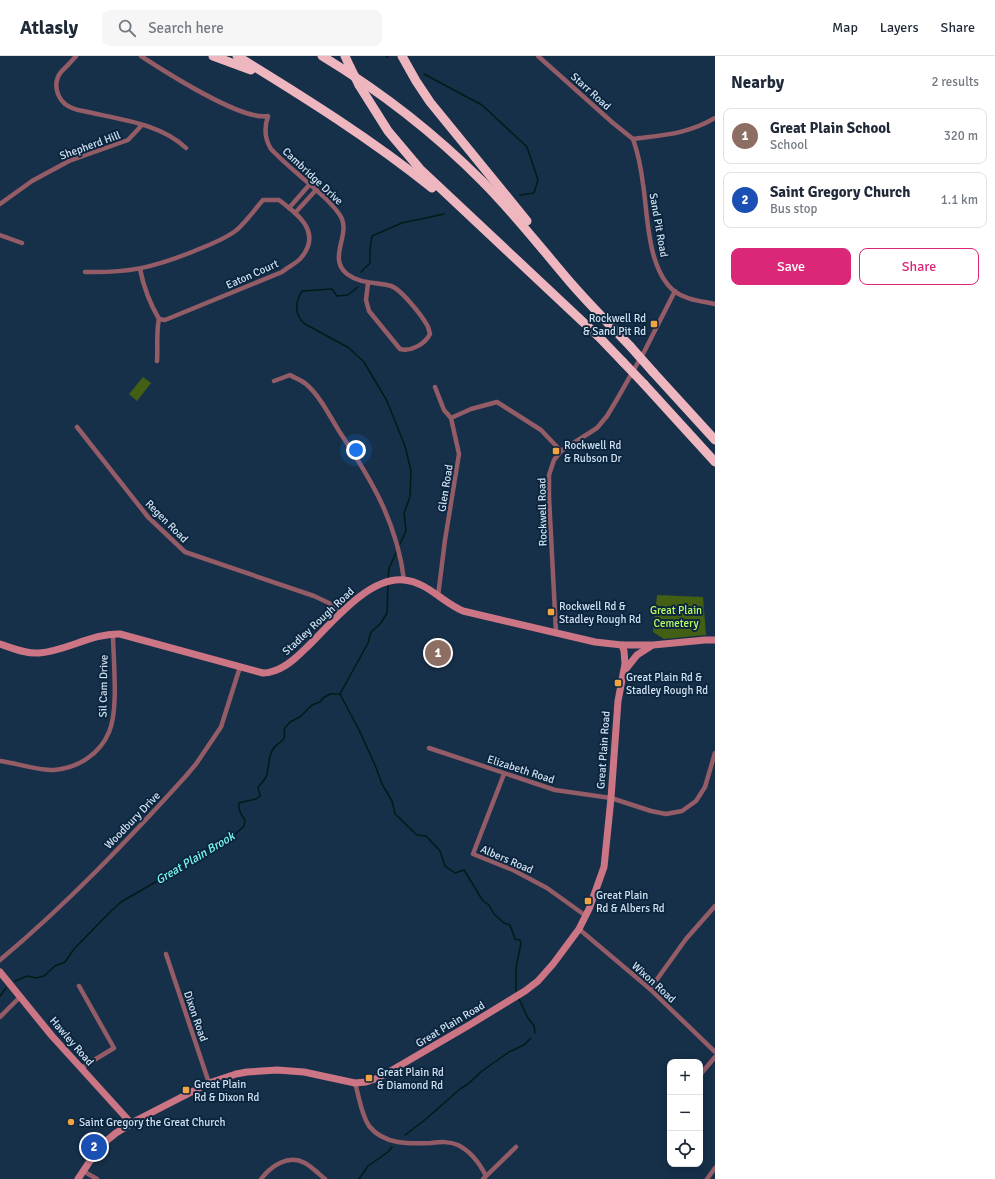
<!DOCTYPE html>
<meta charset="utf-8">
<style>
:root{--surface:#fff;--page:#f6f6f7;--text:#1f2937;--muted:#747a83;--line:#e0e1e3;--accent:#db2777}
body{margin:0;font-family:Signika,sans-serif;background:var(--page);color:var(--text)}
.controls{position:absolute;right:12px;bottom:12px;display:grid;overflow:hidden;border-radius:8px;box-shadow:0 2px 10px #0003}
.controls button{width:36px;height:36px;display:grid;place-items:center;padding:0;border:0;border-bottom:1px solid var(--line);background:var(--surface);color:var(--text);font:20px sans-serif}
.you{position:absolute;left:356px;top:394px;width:14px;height:14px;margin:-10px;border:3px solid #fff;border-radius:50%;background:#1a73e8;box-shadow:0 0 0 6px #1a73e833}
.badge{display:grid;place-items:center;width:26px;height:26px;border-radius:50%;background:var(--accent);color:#fff;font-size:13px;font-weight:700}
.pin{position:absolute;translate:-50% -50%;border:2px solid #fff;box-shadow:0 1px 4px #0006}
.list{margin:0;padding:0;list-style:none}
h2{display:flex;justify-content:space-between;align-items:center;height:52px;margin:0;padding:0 16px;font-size:17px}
h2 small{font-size:13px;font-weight:400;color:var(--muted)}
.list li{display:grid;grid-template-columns:26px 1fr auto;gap:12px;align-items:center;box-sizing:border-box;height:56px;margin:0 8px 8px;padding:0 8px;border:1px solid var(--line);border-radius:8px}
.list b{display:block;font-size:15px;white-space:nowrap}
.list p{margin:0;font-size:13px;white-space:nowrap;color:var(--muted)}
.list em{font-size:13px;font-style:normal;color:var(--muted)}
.actions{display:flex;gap:8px;padding:12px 16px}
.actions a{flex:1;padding:9px 0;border:1px solid var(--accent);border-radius:8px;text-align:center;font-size:14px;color:var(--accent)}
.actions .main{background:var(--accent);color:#fff}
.icon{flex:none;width:22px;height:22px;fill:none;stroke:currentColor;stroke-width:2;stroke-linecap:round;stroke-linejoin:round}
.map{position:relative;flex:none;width:715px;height:1123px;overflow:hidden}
header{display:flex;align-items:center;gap:24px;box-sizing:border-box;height:56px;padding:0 20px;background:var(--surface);border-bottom:1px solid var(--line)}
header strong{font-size:19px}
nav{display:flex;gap:22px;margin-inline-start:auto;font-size:14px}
.search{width:280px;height:36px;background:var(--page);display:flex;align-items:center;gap:10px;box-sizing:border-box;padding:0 14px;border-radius:8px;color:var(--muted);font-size:15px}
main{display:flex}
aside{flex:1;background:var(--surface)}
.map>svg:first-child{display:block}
.green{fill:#435f14}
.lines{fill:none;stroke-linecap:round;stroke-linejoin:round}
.stream{stroke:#021b19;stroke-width:1.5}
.street{stroke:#945c66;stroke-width:4.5}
.secondary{stroke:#cc7585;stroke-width:7}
.highway{stroke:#eeb7bf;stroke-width:9}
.highway-bridge{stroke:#eeb7bf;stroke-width:9}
.poi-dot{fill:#f3a442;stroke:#0b263e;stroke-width:1.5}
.labels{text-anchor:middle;stroke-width:4;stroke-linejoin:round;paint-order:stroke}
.street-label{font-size:11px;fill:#d0e0f0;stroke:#0b263e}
.poi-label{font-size:11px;fill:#d0e0f0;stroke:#0b263e;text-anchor:start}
.park-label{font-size:11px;fill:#bdfb62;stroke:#0b263e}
.water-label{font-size:12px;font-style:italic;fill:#7bfcf2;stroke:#0b263e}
</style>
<header>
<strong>Atlasly</strong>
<div class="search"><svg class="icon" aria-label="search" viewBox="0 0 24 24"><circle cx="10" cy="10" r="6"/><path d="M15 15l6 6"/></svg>Search here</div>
<nav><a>Map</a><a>Layers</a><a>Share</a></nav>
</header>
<main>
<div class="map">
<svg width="715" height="1123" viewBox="0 0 715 1123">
<rect width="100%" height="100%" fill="#163049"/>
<g class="green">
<polygon points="143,321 151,327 137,345 129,338"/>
<polygon points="657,539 703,541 706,579 664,583 653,576"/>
</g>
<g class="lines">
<g class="stream">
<polyline points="386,0 388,1"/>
<polyline points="424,18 482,49 527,91 538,124 534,137 520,139"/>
<polyline points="361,216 370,207 370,193 372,180 402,167 444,158"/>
<path d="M358,231L348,239L337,240L332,233L302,235C295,246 294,259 305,268L349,292L364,306L387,345L405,390L411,415L410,441L404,457L406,475L399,490"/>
<polyline points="388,524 389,512 397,495"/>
<polyline points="388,527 387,557 381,567 371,576 368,587 340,638 359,674 375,709 382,728 392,745 395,758 417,779 426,780 440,795 445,810 455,817 464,814 483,845 489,849 494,858 504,867 510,869 515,883 520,884 521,887 516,912 516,935"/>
<path d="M15,925L27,920L36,922L44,920L55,910L65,906L74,893L111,855L121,846L190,806L208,792L229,784L244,770L245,764C241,759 238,754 239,747L256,743L260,740L258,731C261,728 266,723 267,718C269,710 268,701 273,693C279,684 287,687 284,673L290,666L300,661L312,649L320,646L323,642L330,638H340"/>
<polyline points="0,940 6,932"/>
<polyline points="519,943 528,962 534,970 535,977"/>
<polyline points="405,1079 426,1063 460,1033 468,1028 482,1015 509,996 524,989 531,982"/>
<polyline points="359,1123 368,1110 388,1096 392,1091"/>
</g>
<g class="street">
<path d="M76,0C71,6 66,11 61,16C53,26 56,40 65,48C70,52 77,54 83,55C117,63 160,67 186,92"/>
<path d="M141,0C164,15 242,65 268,60C264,72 264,82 271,93C287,110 306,124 323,140C330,147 338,154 342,163C349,181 328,203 347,218C360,228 376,226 391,230C401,233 422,260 427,269C429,272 429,275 430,278C425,288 411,296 400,293L369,255L366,244L368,227"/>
<polyline points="538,0 613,67 633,83"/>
<path d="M633,83C638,97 641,112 643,128C648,160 647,212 674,235C686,244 701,245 715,248"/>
<path d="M633,83C664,79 688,78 715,62"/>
<polyline points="0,148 32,125 69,105 128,84 142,69"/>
<polyline points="289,152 310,128"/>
<polyline points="295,157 316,134"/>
<polyline points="0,179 22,187"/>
<path d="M140,213C144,233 149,246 159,263"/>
<path d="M85,216C128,217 152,212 192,196C206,190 221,185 234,176C243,170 255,153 263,144H279C299,159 323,177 300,203C295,208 288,211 282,216L165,264L159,263C156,276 158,291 157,305"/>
<path d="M274,325L290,319C295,322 301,324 306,328C320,340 329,359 339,375C371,423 397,466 404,524"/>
<polyline points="435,331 444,354 451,362 459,398 445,484 438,540"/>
<polyline points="451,362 471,353 497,346 541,374 561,395"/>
<polyline points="77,371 148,461 185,496 314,540 329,547 341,558"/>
<polyline points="556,576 549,441 549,419 554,404 561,395 597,372 607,360 616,345 644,296 675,235"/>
<polyline points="429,692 555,734 611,742 651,755 666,758 682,755 696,745 705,731 715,697"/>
<path d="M0,705C16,707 40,715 54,714C78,712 100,698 109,676C119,654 113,602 113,578"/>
<polyline points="504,718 473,798 513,814 547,832 586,860"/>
<polyline points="579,873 650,933 715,996"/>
<polyline points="166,898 209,1027"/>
<path d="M0,904C67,848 127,785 185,721L196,708L221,671L240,611"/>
<polyline points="79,930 114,992 81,1012"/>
<polyline points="650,933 686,883 715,850"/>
<polyline points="0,961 20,941"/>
<polyline points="700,1019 715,1001"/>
<path d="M355,1027C359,1040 361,1058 369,1070C384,1089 410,1088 431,1087C440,1086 449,1085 458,1089C470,1095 480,1108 486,1120"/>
<polyline points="83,1115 97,1123"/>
<path d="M261,1123C271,1110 288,1098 305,1107C312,1111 319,1118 325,1123"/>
<polyline points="483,1123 516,1091"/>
<polyline points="707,1123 715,1112"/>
</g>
<g class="secondary">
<path d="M0,588C12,592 26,598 39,597C67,595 92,577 120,578L263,617C279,617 293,605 304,594C329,571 367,520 404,524C427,526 442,546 463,555L595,586L622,589H653L705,584H715"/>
<polyline points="625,614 637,599 651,590"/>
<polyline points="0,916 52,980 131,1067"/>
<polyline points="78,1123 100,1090 116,1077 137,1064 209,1027 236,1018 247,1016 277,1014 304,1016 355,1027 366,1026 378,1022 394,1013 471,968 525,935 538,925 553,908 579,873 589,853 604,811 611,742 618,645 625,608 624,595 622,589"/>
</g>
<g class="highway">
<polyline points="213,0 251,14"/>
<path d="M237,0C304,41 371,83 432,132"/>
<path d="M322,0C380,35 434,77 482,125C514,157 541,192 570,226C589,248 610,269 630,290"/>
<polyline points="345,0 350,11"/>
<polyline points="402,0 416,25 430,46 527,165"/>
<polyline points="359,29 388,75 420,113 599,281 623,306"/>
<polyline points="653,316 715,384"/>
<polyline points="644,328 715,406"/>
</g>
<g class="highway-bridge">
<polyline points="350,11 359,29"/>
<polyline points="630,290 653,316"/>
<polyline points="623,306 644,328"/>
</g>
</g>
<g class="poi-dot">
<rect x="650" y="264" width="8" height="8" rx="2"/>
<rect x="552" y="391" width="8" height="8" rx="2"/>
<rect x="547" y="552" width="8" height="8" rx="2"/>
<rect x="614" y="623" width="8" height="8" rx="2"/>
<rect x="584" y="841" width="8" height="8" rx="2"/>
<rect x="365" y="1018" width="8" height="8" rx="2"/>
<rect x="182" y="1030" width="8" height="8" rx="2"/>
<circle cx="71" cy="1066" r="4"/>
</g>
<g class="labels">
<g class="street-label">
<text transform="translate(591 35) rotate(42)" y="4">Starr Road</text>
<text transform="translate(90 89) rotate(-20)" y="4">Shepherd Hill</text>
<text transform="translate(313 120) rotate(43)" y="4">Cambridge Drive</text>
<text transform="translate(659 169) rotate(80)" y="4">Sand Pit Road</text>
<text transform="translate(252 218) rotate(-24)" y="4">Eaton Court</text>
<text transform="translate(445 432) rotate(-81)" y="4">Glen Road</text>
<text transform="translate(542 456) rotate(-91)" y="4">Rockwell Road</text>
<text transform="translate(167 465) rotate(45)" y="4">Regen Road</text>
<text transform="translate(318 565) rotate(-43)" y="4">Stadley Rough Road</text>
<text transform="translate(103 630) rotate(-89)" y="4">Sil Cam Drive</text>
<text transform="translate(603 694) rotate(-86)" y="4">Great Plain Road</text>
<text transform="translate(521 713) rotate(18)" y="4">Elizabeth Road</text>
<text transform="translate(132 764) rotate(-46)" y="4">Woodbury Drive</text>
<text transform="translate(507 803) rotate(23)" y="4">Albers Road</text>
<text transform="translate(654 926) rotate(42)" y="4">Wixon Road</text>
<text transform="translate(196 960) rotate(71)" y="4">Dixon Road</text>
<text transform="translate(450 968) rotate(-31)" y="4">Great Plain Road</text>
<text transform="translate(72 985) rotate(49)" y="4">Hawley Road</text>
</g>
<g class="poi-label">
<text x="646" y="266" text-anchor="end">Rockwell Rd<tspan x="646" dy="13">&amp; Sand Pit Rd</tspan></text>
<text x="564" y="393">Rockwell Rd<tspan x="564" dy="13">&amp; Rubson Dr</tspan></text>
<text x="559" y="554">Rockwell Rd &amp;<tspan x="559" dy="13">Stadley Rough Rd</tspan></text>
<text x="626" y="625">Great Plain Rd &amp;<tspan x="626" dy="13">Stadley Rough Rd</tspan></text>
<text x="596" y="843">Great Plain<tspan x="596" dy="13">Rd &amp; Albers Rd</tspan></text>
<text x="377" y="1020">Great Plain Rd<tspan x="377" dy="13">&amp; Diamond Rd</tspan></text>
<text x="194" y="1032">Great Plain<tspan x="194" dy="13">Rd &amp; Dixon Rd</tspan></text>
<text x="79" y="1070">Saint Gregory the Great Church</text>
</g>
<g class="park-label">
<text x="676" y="558">Great Plain<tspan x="676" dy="13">Cemetery</tspan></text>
</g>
<g class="water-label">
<text transform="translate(195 802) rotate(-31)" y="4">Great Plain Brook</text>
</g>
</g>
</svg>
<div class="controls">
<button>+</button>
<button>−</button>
<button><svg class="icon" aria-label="locate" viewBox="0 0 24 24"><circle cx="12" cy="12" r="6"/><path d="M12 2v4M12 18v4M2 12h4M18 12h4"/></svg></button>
</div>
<div class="you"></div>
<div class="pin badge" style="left:438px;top:597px;background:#8d6e63">1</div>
<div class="pin badge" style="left:94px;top:1091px;background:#1a4fb4">2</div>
</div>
<aside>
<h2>Nearby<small>2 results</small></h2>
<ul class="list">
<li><span class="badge" style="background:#8d6e63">1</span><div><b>Great Plain School</b><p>School</p></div><em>320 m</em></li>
<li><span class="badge" style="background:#1a4fb4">2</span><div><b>Saint Gregory Church</b><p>Bus stop</p></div><em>1.1 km</em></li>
</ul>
<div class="actions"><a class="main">Save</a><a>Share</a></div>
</aside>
</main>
